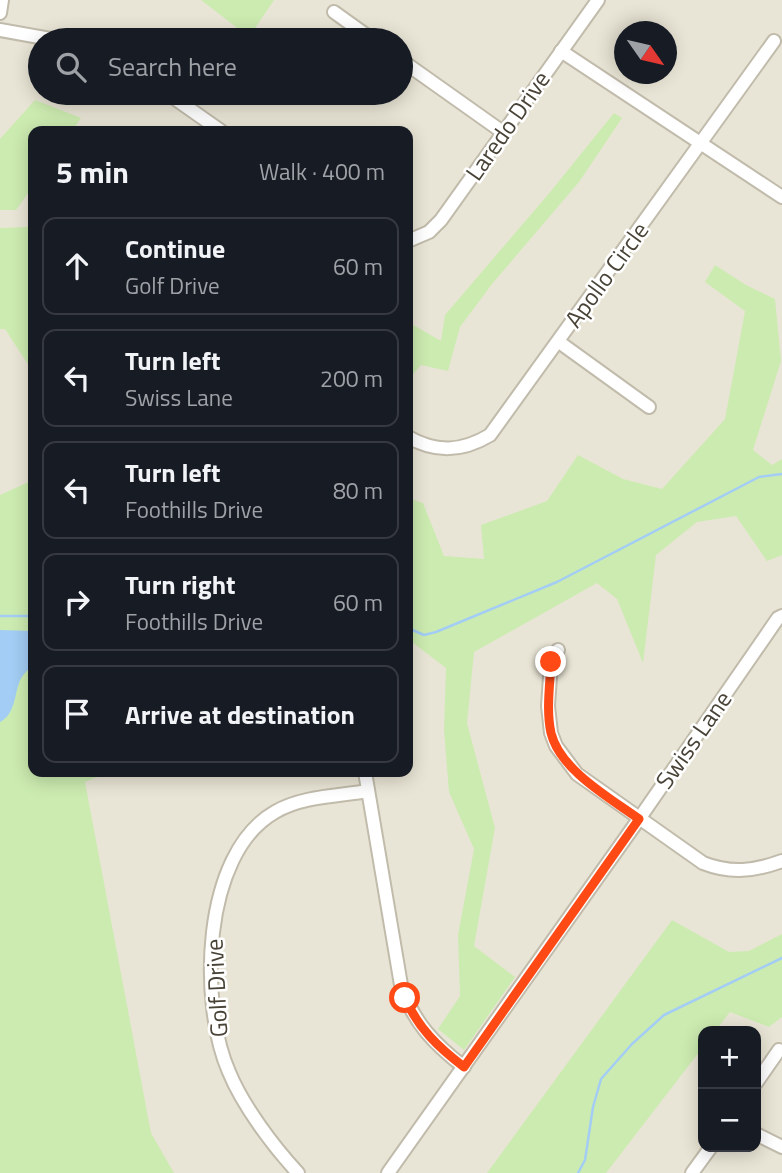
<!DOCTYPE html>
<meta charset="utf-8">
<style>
:root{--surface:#171b24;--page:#20242c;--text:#f1f3f6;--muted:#9ea1a6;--line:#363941}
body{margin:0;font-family:"Titillium Web",sans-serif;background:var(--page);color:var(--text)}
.controls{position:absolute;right:21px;bottom:21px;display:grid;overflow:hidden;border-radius:14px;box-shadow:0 4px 18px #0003}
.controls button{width:63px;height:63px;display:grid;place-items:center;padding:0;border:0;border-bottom:2px solid var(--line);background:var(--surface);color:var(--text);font:35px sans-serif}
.compass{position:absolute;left:614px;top:21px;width:63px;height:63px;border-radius:50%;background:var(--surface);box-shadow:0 4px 18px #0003;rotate:124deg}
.stop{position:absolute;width:21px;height:21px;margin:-16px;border:5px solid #ff4a16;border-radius:50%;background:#fff}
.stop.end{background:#ff4a16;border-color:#fff;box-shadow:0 2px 7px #0008}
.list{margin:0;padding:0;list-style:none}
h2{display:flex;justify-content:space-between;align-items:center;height:91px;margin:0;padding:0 28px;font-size:30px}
h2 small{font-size:23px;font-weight:400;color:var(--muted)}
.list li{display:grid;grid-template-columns:46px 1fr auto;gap:21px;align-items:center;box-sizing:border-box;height:98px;margin:0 14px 14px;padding:0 14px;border:2px solid var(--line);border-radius:14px}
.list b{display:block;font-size:26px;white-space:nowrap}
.list p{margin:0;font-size:23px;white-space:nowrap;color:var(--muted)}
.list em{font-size:23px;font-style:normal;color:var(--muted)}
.icon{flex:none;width:38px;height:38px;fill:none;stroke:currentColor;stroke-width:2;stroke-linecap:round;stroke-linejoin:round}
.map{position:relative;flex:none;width:782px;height:1173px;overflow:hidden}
.search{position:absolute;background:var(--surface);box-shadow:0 4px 18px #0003;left:28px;top:28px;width:385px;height:77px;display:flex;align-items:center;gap:18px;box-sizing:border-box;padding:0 24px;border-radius:38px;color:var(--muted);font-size:26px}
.panel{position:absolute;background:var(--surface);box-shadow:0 4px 18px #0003;left:28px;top:126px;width:385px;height:651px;border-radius:14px}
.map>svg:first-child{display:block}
.residential{fill:#e9e5d6;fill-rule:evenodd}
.green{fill:#ccebb0}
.water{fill:#a3cdf4}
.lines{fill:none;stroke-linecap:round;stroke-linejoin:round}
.stream{stroke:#a3cdf4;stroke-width:2.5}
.minor-casing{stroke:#c1bbab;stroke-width:16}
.minor{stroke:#fff;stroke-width:12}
.route{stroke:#ff4a16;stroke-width:9}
.labels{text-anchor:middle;stroke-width:5;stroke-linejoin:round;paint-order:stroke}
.street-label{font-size:24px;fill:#494337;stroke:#fff}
</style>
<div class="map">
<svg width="782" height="1173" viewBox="0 0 782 1173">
<rect width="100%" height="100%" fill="#f5f2e9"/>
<path class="residential" d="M0,0H782V1173H0ZM624,32H666V74H624ZM40,40H401V93H40ZM33,131H408V772H33ZM703,1031H756V1147H703Z"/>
<g class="green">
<polygon points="201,0 274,0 249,37"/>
<polygon points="35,100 81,118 72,131 33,131 33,186 16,210 0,210 0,139"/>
<polygon points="614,113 622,118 579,182 492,284 460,327 448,371 421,365 408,380 408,322 441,341 445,315 551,191"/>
<polygon points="33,218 33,372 5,329 0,329 0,228 27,227"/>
<polygon points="715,265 746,285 775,299 781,361 753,450 772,465 782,459 782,555 767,561 736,516 697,522 656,555 643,663 617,599 597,583 474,652 467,723 495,828 474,946 515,977 464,1050 438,1029 460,996 458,935 474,849 449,792 444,730 446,668 408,639 408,498 423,503 444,556 484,559 481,525 547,501 578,455 623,479 662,489 725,419 745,311 705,282"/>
<polygon points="33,480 33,772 109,772 85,782 151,1133 174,1173 0,1173 0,495"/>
<polygon points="672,920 729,952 749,951 782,934 782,1017 769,1027 730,1012 715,1031 703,1031 703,1047 606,1173 487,1173"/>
</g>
<path class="water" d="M0,630L33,631V665C28,670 21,676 19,683C14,697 15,714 0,722Z"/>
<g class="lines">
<g class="stream">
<polyline points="0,616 33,616"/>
<polyline points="408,628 424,635 436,632 557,582 759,477 782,474"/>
<polyline points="578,1173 585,1160 593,1107 601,1079 632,1044 664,1015 782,958"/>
</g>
<g class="minor-casing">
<g id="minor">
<polyline points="334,12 373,40"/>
<polyline points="0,13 2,0"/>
<polyline points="0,30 56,40"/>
<polyline points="561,51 782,197"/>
<polyline points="401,60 504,133"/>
<polyline points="167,93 221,131"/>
<polyline points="408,241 429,232 441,220 598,0"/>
<polyline points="559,342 649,407"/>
<path d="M408,437C436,453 462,452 490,435L774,41"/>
<path d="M558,650L551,662L548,706L551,733L556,746L577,774L703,863C731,874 755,871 782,861"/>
<path d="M365,772L401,985C413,1022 434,1044 464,1067"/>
<polyline points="756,1083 779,1050"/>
<polyline points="756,1134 782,1147"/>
<path d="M298,1173C273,1146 243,1106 229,1072C199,1004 201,854 275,812C302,796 339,796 368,791"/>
<polyline points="388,1173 639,819 778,618 782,616"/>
<polyline points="692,1173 711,1147"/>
</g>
</g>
<use href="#minor" class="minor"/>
</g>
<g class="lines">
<path class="route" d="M405,998C418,1028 438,1047 464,1067L639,819C610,798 560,770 551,733C546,710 550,685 551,662"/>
</g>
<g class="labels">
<g class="street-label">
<text transform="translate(508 126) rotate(-55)" y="8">Laredo Drive</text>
<text transform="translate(607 275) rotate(-54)" y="8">Apollo Circle</text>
<text transform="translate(694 740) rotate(-55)" y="8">Swiss Lane</text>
<text transform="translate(217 988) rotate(-93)" y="8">Golf Drive</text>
</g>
</g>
</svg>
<div class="controls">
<button>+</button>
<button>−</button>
</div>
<svg class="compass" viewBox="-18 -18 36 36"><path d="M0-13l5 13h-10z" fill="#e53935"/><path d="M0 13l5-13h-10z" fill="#9ea1a6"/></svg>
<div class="stop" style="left:405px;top:998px"></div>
<div class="stop end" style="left:551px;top:662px"></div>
<div class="search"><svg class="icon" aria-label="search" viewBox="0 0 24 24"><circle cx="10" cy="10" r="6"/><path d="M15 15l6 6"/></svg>Search here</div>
<section class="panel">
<h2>5 min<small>Walk · 400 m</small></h2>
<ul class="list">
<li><svg class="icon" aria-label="ahead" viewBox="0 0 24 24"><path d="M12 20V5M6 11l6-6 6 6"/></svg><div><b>Continue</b><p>Golf Drive</p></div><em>60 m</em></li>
<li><svg class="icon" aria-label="left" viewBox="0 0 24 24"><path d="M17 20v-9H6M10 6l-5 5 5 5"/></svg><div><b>Turn left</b><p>Swiss Lane</p></div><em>200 m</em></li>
<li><svg class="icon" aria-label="left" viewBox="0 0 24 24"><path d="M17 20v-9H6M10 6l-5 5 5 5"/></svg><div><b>Turn left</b><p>Foothills Drive</p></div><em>80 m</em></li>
<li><svg class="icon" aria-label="right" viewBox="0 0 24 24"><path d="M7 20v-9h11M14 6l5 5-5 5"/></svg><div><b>Turn right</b><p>Foothills Drive</p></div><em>60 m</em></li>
<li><svg class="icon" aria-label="arrive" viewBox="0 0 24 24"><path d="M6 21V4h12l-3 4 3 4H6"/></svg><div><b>Arrive at destination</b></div></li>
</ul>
</section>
</div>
